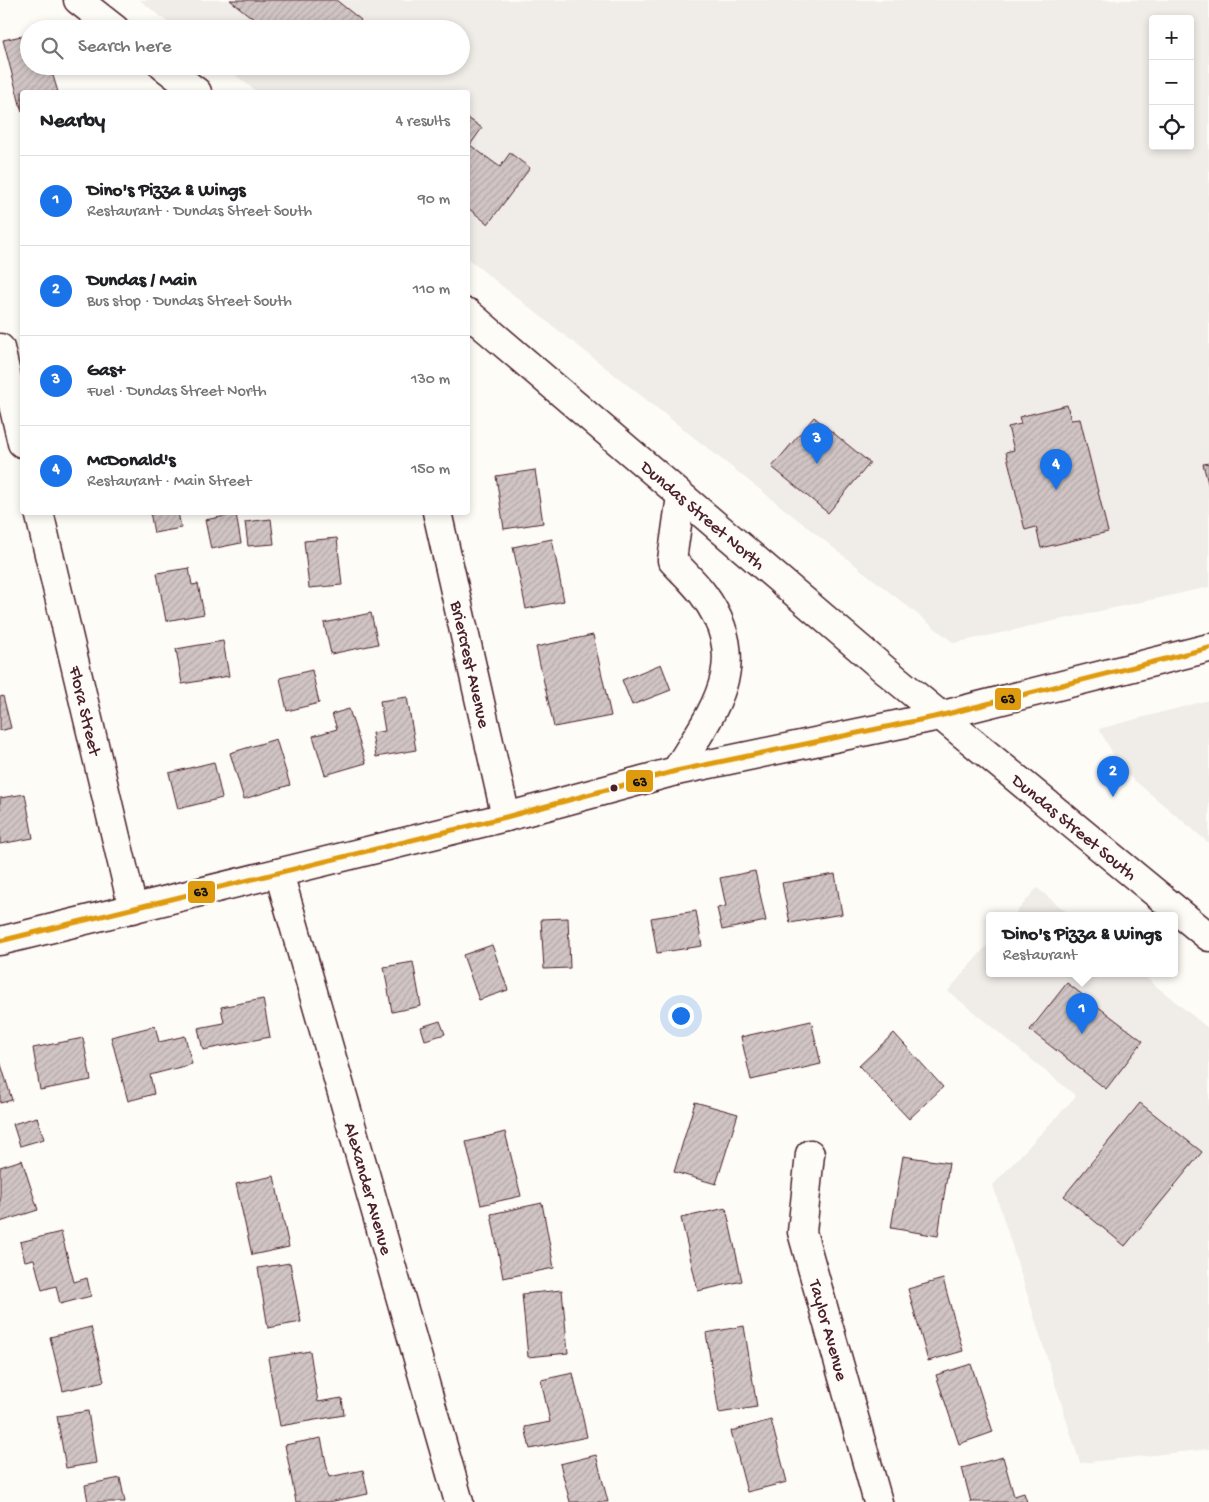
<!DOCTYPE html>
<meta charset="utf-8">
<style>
:root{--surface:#fff;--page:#f6f6f6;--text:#202124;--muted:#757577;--line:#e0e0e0;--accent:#1a73e8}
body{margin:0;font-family:"Gochi Hand",sans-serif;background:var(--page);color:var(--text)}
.controls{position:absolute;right:15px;top:15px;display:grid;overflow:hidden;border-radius:5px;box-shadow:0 2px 8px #0003}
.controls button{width:45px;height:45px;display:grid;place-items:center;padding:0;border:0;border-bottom:1px solid var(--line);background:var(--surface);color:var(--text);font:25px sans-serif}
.you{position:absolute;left:680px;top:1015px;width:18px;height:18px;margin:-12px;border:4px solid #fff;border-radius:50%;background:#1a73e8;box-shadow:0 0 0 8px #1a73e833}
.badge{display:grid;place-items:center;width:32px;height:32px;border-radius:50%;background:var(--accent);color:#fff;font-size:16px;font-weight:700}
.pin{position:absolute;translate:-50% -41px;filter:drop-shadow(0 1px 2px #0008)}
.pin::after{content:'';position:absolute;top:26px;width:18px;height:15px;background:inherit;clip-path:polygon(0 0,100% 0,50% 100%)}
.popup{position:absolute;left:986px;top:912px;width:192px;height:65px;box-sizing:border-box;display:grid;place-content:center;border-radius:5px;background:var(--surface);filter:drop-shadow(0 1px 4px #0005);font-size:16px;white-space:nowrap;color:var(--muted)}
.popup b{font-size:19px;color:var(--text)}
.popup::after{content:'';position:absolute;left:50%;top:100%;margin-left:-10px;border:10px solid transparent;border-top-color:var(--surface)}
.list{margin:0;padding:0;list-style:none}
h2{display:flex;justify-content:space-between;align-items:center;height:65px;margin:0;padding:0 20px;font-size:21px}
h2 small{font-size:16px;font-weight:400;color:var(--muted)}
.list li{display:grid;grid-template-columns:32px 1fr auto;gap:15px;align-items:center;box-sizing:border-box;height:90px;padding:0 20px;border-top:1px solid var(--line)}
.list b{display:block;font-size:19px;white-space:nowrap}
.list p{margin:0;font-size:16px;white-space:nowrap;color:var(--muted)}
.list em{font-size:16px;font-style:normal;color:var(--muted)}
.icon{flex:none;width:28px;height:28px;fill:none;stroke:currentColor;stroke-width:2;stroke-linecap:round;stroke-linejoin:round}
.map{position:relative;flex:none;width:1209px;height:1502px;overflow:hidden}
.search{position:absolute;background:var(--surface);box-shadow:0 2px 8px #0003;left:20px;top:20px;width:450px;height:55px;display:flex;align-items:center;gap:12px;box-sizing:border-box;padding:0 18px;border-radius:28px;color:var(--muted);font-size:19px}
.panel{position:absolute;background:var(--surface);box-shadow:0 2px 8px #0003;left:20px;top:90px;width:450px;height:425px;border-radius:5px}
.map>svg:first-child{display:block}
.built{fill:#f0ece8;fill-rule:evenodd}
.building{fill:url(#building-hatch);stroke:#4a1f2b}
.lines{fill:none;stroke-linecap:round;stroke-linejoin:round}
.minor-casing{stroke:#4a1f2b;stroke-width:31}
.secondary-casing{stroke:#4a1f2b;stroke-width:31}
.primary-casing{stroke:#4a1f2b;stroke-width:31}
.minor{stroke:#fdfcf7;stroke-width:28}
.secondary{stroke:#fdfcf7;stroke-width:28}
.primary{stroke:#fdfcf7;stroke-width:28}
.bus-1-casing{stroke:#fdfcf7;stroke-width:9}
.bus-1{stroke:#df9b10;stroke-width:5}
.bus-dot{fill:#4a1f2b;stroke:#fdfcf7;stroke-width:2}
.labels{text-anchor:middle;stroke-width:4;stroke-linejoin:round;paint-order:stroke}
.street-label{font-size:18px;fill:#4a1f2b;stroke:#fdfcf7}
.line-badge{stroke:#fdfcf7;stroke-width:2}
.pale-badge-label{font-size:14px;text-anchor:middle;font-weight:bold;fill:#111}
</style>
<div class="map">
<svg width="1209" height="1502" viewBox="0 0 1209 1502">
<defs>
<pattern id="building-hatch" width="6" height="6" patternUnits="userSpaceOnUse" patternTransform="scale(1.25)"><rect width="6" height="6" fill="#d0c5c4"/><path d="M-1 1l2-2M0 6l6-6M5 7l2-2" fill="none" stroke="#b4a9a9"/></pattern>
</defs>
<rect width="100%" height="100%" fill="#fdfcf7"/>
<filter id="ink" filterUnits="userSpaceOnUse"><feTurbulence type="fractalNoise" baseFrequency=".02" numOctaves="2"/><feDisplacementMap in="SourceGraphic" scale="10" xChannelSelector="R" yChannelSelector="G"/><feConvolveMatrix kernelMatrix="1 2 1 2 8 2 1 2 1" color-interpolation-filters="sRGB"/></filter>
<g filter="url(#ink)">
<g class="built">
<path d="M140,0H1209V587L954,643L468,259V92H257L224,66H461V29H176ZM1153,19H1190V146H1153Z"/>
<polygon points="1209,700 1209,843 1122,770 1099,729"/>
<polygon points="1037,888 1070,915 1014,915"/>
<polygon points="989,943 990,973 1140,973 1209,1029 1209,1449 1080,1463 993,1185 1076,1096 948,991"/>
</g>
<g class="building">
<polygon points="230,0 336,0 361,20 353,29 266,29"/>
<polygon points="26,35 29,66 50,66 58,92 22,92 22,112 3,40"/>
<polygon points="468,118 482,128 470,145 500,167 510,153 530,168 488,224 468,208"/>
<polygon points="1067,405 1071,420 1080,419 1108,532 1041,548 1036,527 1025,530 1006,452 1014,450 1008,427 1021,424 1019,417"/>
<polygon points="814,417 870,463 828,513 772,467"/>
<polygon points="1209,463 1209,487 1203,464"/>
<polygon points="535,470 543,523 504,529 496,476"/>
<polygon points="150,512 178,512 181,528 154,533"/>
<polygon points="236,514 241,543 211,549 205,520"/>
<polygon points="271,519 274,544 248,546 245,522"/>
<polygon points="337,538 342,585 309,588 304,541"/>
<polygon points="552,539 564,601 526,609 513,547"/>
<polygon points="189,568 192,585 198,584 204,614 166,621 157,573"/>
<polygon points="371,613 378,644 331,654 324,623"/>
<polygon points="593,635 611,716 554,727 536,647"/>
<polygon points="223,641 229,676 182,684 176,649"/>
<polygon points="661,664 671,690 632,705 622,680"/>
<polygon points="312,670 319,703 287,711 280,678"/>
<polygon points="3,696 11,728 0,731 0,697"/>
<polygon points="407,697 416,750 376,757 372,733 385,731 380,701"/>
<polygon points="349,709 366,763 325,775 313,736 337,729 332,714"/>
<polygon points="276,739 290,785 244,799 230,753"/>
<polygon points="214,762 222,798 178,809 169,773"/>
<polygon points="25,794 33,838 0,844 0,798"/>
<polygon points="755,871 766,921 722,930 717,908 726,906 720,878"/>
<polygon points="835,874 842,914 790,923 782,883"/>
<polygon points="696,911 702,946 657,953 651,918"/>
<polygon points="568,918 570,968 544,969 541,919"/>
<polygon points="492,945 508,990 479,1000 463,955"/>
<polygon points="413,962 421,1006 392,1012 384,967"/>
<polygon points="1067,983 1143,1041 1106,1089 1030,1030"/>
<polygon points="263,999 270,1037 203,1050 198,1028 224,1023 221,1007"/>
<polygon points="440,1021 445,1034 425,1040 421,1027"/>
<polygon points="811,1021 821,1064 751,1080 741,1037"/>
<polygon points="155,1026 159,1042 185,1036 192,1064 150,1075 154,1094 128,1101 111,1037"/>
<polygon points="894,1033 943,1087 909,1119 859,1066"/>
<polygon points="83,1038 91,1080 40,1090 33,1048"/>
<polygon points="0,1061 12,1100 0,1103"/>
<polygon points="695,1102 738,1114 716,1184 674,1172"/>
<polygon points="1140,1103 1202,1152 1125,1246 1064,1196"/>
<polygon points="37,1117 44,1139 20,1146 13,1124"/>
<polygon points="505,1132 521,1196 481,1205 466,1142"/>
<polygon points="903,1156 949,1163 938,1236 891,1228"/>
<polygon points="22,1160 38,1210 0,1222 0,1167"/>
<polygon points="274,1176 289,1247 252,1255 236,1184"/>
<polygon points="542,1203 554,1268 503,1278 491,1214"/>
<polygon points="726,1208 742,1281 698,1291 681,1218"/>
<polygon points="61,1232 74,1282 87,1278 91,1296 60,1304 56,1286 42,1290 34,1259 25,1261 20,1242"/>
<polygon points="290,1263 301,1322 268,1328 258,1268"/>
<polygon points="943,1279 963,1351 928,1361 908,1289"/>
<polygon points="562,1290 568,1353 528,1357 522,1294"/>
<polygon points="744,1326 757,1407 719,1413 706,1333"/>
<polygon points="91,1327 104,1381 63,1391 50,1337"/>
<polygon points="310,1351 318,1402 342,1398 344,1415 280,1426 268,1358"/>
<polygon points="971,1364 993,1432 959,1444 936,1375"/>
<polygon points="573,1373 587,1437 530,1449 525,1427 550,1422 541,1380"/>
<polygon points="88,1411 96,1463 66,1468 57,1416"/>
<polygon points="771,1420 787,1482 747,1492 731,1431"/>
<polygon points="321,1438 329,1477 363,1470 368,1494 329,1502 296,1502 285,1445"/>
<polygon points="596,1455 608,1502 570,1502 560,1464"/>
<polygon points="1003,1457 1014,1496 1024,1493 1027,1502 971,1502 962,1468"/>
<polygon points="120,1478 125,1502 88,1502 85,1485"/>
</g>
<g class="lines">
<g class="minor-casing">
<g id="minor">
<polyline points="0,348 22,443"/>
<path id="s1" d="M39,512L133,909"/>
<path id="s2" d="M437,512L506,817"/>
<path id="s3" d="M279,873L459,1502"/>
<path id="s4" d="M810,1154L802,1232L878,1502"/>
</g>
</g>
<g class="secondary-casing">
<polyline id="secondary" points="0,941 506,817 676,771 939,716 1209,648"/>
</g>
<g class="primary-casing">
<g id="primary">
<polyline points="78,0 115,29"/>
<polyline points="163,66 197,92"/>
<path id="s5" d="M468,313L885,670L1209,937"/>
<path d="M676,771C713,710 754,663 703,594C694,582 682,571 672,560L681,496"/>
</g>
</g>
<use href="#minor" class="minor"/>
<use href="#secondary" class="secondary"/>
<use href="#primary" class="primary"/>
<g class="bus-1-casing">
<polyline id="bus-1" points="0,941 506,817 676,771 939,716 1209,648"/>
</g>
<use href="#bus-1" class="bus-1"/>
</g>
</g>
<circle class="bus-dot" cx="614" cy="788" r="4.5"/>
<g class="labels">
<g class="street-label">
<text dy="6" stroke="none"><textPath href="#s5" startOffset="310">Dundas Street North</textPath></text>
<text dy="6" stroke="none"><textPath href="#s2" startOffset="156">Briercrest Avenue</textPath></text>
<text dy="6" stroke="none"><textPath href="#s1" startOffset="204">Flora Street</textPath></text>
<text dy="6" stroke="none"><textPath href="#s5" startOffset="795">Dundas Street South</textPath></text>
<text dy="6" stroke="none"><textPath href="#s3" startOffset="328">Alexander Avenue</textPath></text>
<text dy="6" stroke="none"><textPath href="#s4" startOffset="180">Taylor Avenue</textPath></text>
</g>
</g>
<g class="line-badge">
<rect x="994" y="687" width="28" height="24" rx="5" fill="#df9b10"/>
<rect x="625" y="769" width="29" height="24" rx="5" fill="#df9b10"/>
<rect x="187" y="880" width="29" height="24" rx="5" fill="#df9b10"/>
</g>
<g class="pale-badge-label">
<text x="1008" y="703">63</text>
<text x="640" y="786">63</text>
<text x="201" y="896">63</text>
</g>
</svg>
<div class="controls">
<button>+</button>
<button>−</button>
<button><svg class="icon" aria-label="locate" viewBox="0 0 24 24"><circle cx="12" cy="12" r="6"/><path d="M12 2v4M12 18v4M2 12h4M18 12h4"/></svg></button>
</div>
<div class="you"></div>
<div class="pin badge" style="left:1082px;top:1034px">1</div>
<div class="popup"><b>Dino's Pizza &amp; Wings</b>Restaurant</div>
<div class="pin badge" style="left:1113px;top:797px">2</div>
<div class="pin badge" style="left:817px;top:464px">3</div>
<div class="pin badge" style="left:1056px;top:490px">4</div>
<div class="search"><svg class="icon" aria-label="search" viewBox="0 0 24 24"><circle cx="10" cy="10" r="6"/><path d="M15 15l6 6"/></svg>Search here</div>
<section class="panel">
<h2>Nearby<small>4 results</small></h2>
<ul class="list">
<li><span class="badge">1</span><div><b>Dino's Pizza &amp; Wings</b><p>Restaurant · Dundas Street South</p></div><em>90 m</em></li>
<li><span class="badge">2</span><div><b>Dundas / Main</b><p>Bus stop · Dundas Street South</p></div><em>110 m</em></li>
<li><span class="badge">3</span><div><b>Gas+</b><p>Fuel · Dundas Street North</p></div><em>130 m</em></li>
<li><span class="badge">4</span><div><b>McDonald's</b><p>Restaurant · Main Street</p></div><em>150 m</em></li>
</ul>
</section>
</div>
